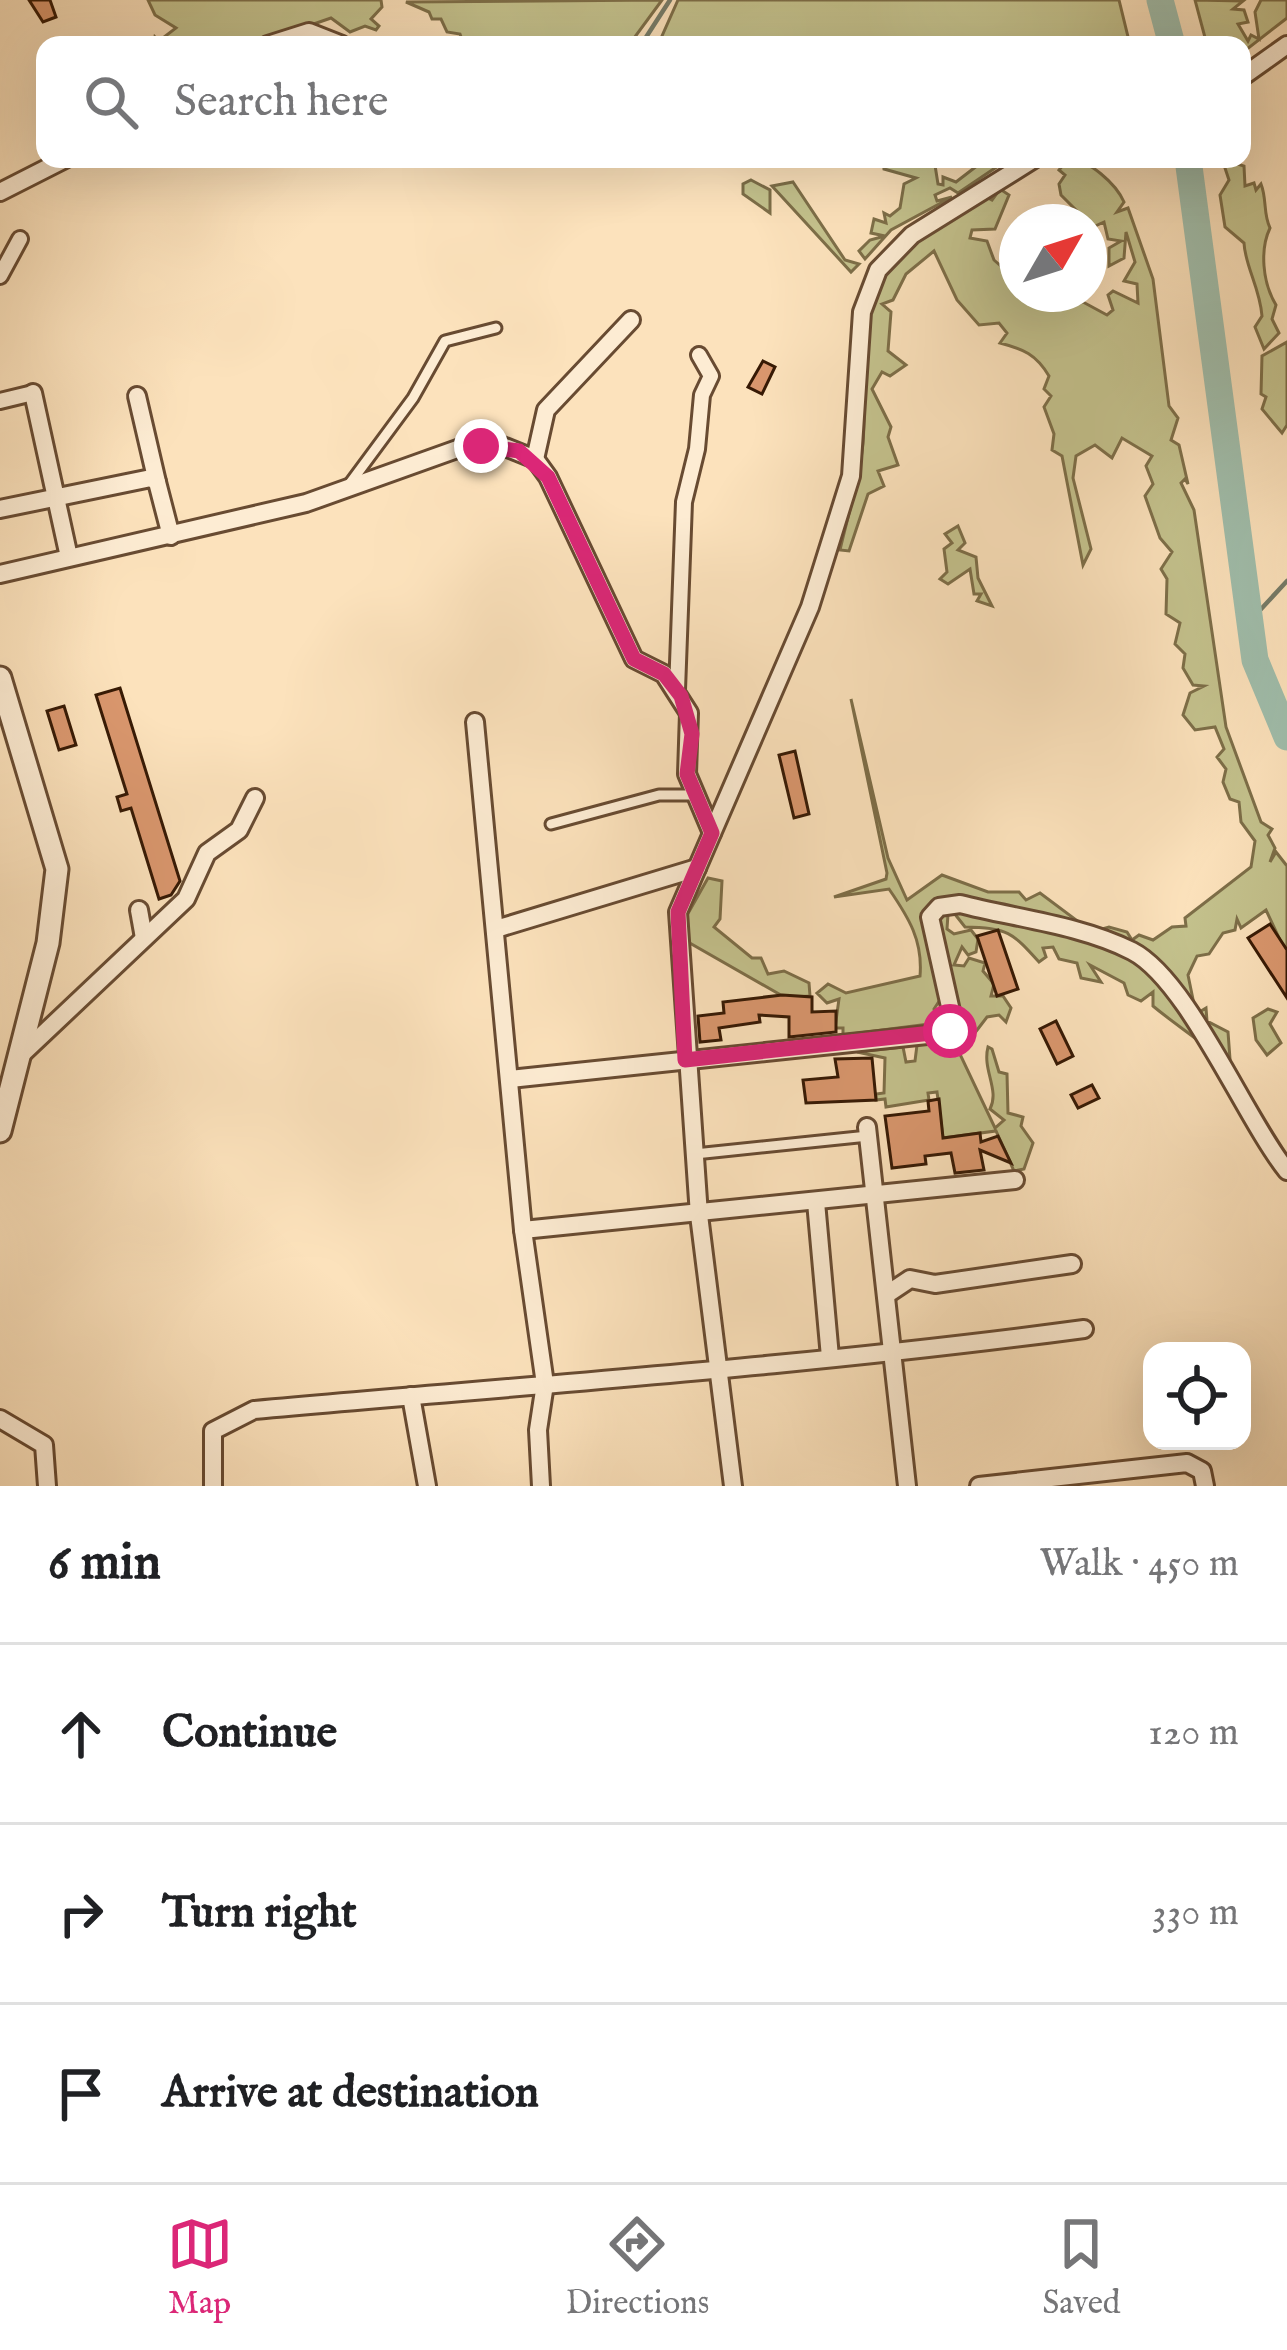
<!DOCTYPE html>
<meta charset="utf-8">
<style>
:root{--surface:#fff;--page:#f2f2f2;--text:#202124;--muted:#757577;--line:#e0e0e0;--accent:#db2777}
body{margin:0;font-family:"IM FELL English",serif;background:var(--page);color:var(--text)}
.controls{position:absolute;right:36px;bottom:36px;display:grid;overflow:hidden;border-radius:24px;box-shadow:0 12px 48px #0002}
.controls button{width:108px;height:108px;display:grid;place-items:center;padding:0;border:0;border-bottom:3px solid var(--line);background:var(--surface);color:var(--text);font:60px sans-serif}
.compass{position:absolute;left:999px;top:204px;width:108px;height:108px;border-radius:50%;background:var(--surface);box-shadow:0 12px 48px #0002;rotate:51deg}
.stop{position:absolute;width:36px;height:36px;margin:-27px;border:9px solid #db2777;border-radius:50%;background:#fff}
.stop.end{background:#db2777;border-color:#fff;box-shadow:0 3px 12px #0008}
.list{margin:0;padding:0;list-style:none}
h2{display:flex;justify-content:space-between;align-items:center;height:156px;margin:0;padding:0 48px;font-size:51px}
h2 small{font-size:39px;font-weight:400;color:var(--muted)}
.list li{display:grid;grid-template-columns:78px 1fr auto;gap:36px;align-items:center;box-sizing:border-box;height:180px;padding:0 48px;border-top:3px solid var(--line)}
.list b{display:block;font-size:45px;white-space:nowrap}
.list em{font-size:39px;font-style:normal;color:var(--muted)}
.icon{flex:none;width:66px;height:66px;fill:none;stroke:currentColor;stroke-width:2;stroke-linecap:round;stroke-linejoin:round}
.map{position:relative;flex:none;width:1287px;height:1486px;overflow:hidden}
.search{position:absolute;background:var(--surface);box-shadow:0 12px 48px #0002;left:36px;right:36px;top:36px;height:132px;display:flex;align-items:center;gap:30px;box-sizing:border-box;padding:0 42px;border-radius:24px;color:var(--muted);font-size:45px}
.sheet{height:696px;background:var(--surface)}
nav{display:flex;justify-content:space-around;align-items:center;box-sizing:border-box;height:168px;border-top:3px solid var(--line);background:var(--surface);font-size:33px;color:var(--muted)}
nav a{display:grid;justify-items:center;gap:6px}
nav .on{color:var(--accent)}
.map>svg:first-child{display:block}
.green{fill:#c4c28d;stroke:#7d6e48;stroke-width:3}
.lines{fill:none;stroke-linecap:round;stroke-linejoin:round}
.stream{stroke:#767c69;stroke-width:4.5}
.river{stroke:#a0beac;stroke-width:27}
.building{fill:#da976e;stroke:#361904;stroke-width:3}
.service-casing{stroke:#684b32;stroke-width:15}
.pedestrian-casing{stroke:#684b32;stroke-width:20}
.minor-casing{stroke:#684b32;stroke-width:22}
.tertiary-casing{stroke:#684b32;stroke-width:27}
.service{stroke:#fdecd3;stroke-width:9}
.pedestrian{stroke:#fdecd3;stroke-width:14}
.minor{stroke:#fdecd3;stroke-width:16}
.tertiary{stroke:#fdecd3;stroke-width:21}
.route{stroke:#db2777;stroke-width:15}
</style>
<div class="map">
<svg width="1287" height="1486" viewBox="0 0 1287 1486">
<rect width="100%" height="100%" fill="#fce2bc"/>
<filter id="stains"><feTurbulence type="fractalNoise" baseFrequency=".00167" numOctaves="4"/><feColorMatrix values="0 0 0 0 .2 0 0 0 0 .09 0 0 0 0 .02 0 0 0 .5 -.17"/></filter>
<radialGradient id="worn" r=".72"><stop offset=".6" stop-color="#630" stop-opacity="0"/><stop offset="1" stop-color="#630" stop-opacity=".3"/></radialGradient>
<g class="green">
<polygon points="148,0 381,0 382,7 371,19 379,26 376,30 365,26 350,32 331,18 253,45 154,45 155,37 159,41 176,28 155,15"/>
<polygon points="662,0 629,45 464,45 460,34 447,32 441,19 432,19 429,12 406,2"/>
<polygon points="678,0 1119,0 1130,45 658,45"/>
<polygon points="1195,0 1243,1 1233,9 1244,10 1248,22 1238,24 1248,41 1251,35 1259,39 1255,12 1261,0 1287,0 1287,18 1242,53 1242,45 1207,45"/>
<polygon points="883,159 934,159 938,184 943,185 943,177 956,182 982,162 998,159 1001,164 958,193 950,188 935,195 937,201 952,197 891,230 865,259 859,251 870,240 885,236 871,233 874,219 886,223 884,213 890,216 900,208 904,184 916,178 884,169"/>
<path d="M1068,159C1089,159 1116,184 1124,202L1117,212L1128,208L1153,279L1169,406L1178,418L1171,440L1179,445L1188,484L1185,479L1181,483L1194,510L1226,727L1261,822L1272,829L1268,835L1275,848L1270,862L1276,852L1287,866V955L1266,910L1241,928L1237,919L1235,930L1223,933L1209,954L1197,956L1188,975L1196,1014L1206,1008L1207,1021L1228,1032L1230,1059L1226,1064C1201,1040 1178,1027 1153,1006V992L1141,1001L1128,995L1124,983L1090,965L1101,982L1081,978L1077,963L1059,959L1053,947L1043,948L1046,957L1039,962C1013,933 1007,927 965,927L954,913L948,914L947,929L954,934L971,930L978,939L976,952L968,955L962,947L954,965L964,966L969,958L985,963L983,971L994,984L991,996H1003L1011,1008L1006,1022L999,1015L987,1017L974,1034L963,1021H955L940,1000L934,1009L937,1023L843,1035V1028H835L839,999L827,1003L817,993L828,984L846,993L920,976C923,941 909,918 889,889L834,897L886,879L887,873L851,699L888,858L907,900L942,875L988,892H1019L1026,900L1040,893L1080,923L1098,928L1095,931L1109,927L1127,932L1132,940L1139,935L1153,940L1172,927L1186,926L1185,918L1251,867L1255,841L1241,822L1239,802L1230,799L1223,782L1226,769L1217,757L1224,749L1215,727L1195,730L1183,715L1190,693L1204,686L1193,685L1183,668L1185,654L1175,644L1180,623L1166,614L1167,579L1161,569L1172,552L1160,538L1145,496L1153,484L1146,466L1152,456L1122,438L1112,458L1095,445L1076,456L1073,478L1091,549L1083,565L1062,456L1052,450L1054,434L1044,407L1051,396L1044,389L1049,376C1036,354 1023,349 1000,343L1007,333L999,323L979,325L957,300L934,251L906,274L893,300L882,304L891,312L888,351L906,365L890,376L882,372L872,389L891,427L888,437L898,465L878,471L884,486L868,494L849,551L840,550C848,515 860,477 863,443C867,396 857,308 886,271C909,242 955,216 988,198L992,200L1000,189L1009,195L995,229L972,230L970,238L987,241L994,260L1012,276V286L1017,284V294H1071L1075,296L1069,306L1083,302L1107,315L1113,310L1108,295L1113,291L1138,303L1137,284L1124,281L1135,262L1126,232L1124,258L1109,266V248L1121,241L1108,239L1104,222L1093,227L1061,195L1059,184L1065,175L1059,170Z"/>
<path d="M1222,159L1244,166L1245,186L1254,183L1256,190L1261,184C1267,199 1263,214 1270,228C1260,249 1262,282 1276,305L1272,319L1279,333L1264,349L1255,327L1262,316C1260,288 1245,266 1244,243L1225,227L1220,195L1229,180Z"/>
<polygon points="751,180 770,190 770,213 743,194 743,184"/>
<polygon points="793,182 845,260 859,264 851,272 772,186"/>
<polygon points="1287,342 1287,425 1282,433 1262,409 1266,397 1261,394 1262,356"/>
<polygon points="958,526 965,543 958,550 976,557 978,578 992,606 977,601 981,594 974,594 970,569 948,584 940,579 947,572 944,549 952,543 945,534"/>
<polygon points="708,878 722,881 720,919 714,927 752,958 761,958 768,974 784,971 809,983 810,996 786,998 681,938 686,917"/>
<polygon points="1268,1009 1277,1012 1270,1024 1281,1043 1267,1055 1256,1040 1253,1018"/>
<path d="M946,1042L948,1053L959,1052L995,1128L1004,1120L990,1109C1000,1090 982,1070 988,1047L992,1049L999,1072L1007,1074L1008,1113L1023,1117L1021,1126L1033,1143L1024,1169L1014,1171L996,1131L943,1138L937,1092L928,1093L929,1100L886,1107L885,1099L876,1100V1094L884,1093L885,1058L857,1052L903,1047L906,1062L915,1061L917,1045Z"/>
</g>
<g class="lines">
<g class="stream">
<polyline points="641,45 670,0"/>
<polyline points="1250,621 1287,581"/>
</g>
<g class="river">
<polyline points="1160,0 1172,45"/>
<polyline points="1188,159 1255,660 1287,737"/>
</g>
</g>
<g class="building">
<polygon points="29,0 50,0 56,17 43,22"/>
<polygon points="763,361 775,367 762,394 748,387"/>
<polygon points="120,688 180,881 171,895 159,899 131,808 121,811 117,797 127,794 96,695"/>
<polygon points="64,706 76,745 59,750 47,711"/>
<polygon points="795,751 809,814 794,818 779,755"/>
<polygon points="1270,924 1287,950 1287,998 1248,938"/>
<polygon points="998,930 1018,989 997,996 977,936"/>
<polygon points="782,995 812,997 812,1012 836,1011 836,1032 789,1037 789,1017 759,1015 760,1022 719,1028 721,1040 700,1042 698,1016 724,1013 723,1002"/>
<polygon points="1056,1021 1073,1056 1057,1064 1040,1029"/>
<polygon points="872,1058 876,1100 806,1103 803,1080 838,1077 835,1059"/>
<polygon points="1092,1085 1099,1098 1078,1108 1071,1095"/>
<polygon points="939,1099 943,1138 980,1133 981,1142 998,1136 1011,1163 980,1150 984,1170 955,1173 951,1153 925,1156 926,1164 892,1168 885,1116 929,1111 928,1101"/>
</g>
<g class="lines">
<g class="service-casing">
<g id="service">
<polyline points="348,486 413,398 445,341 496,328"/>
<polyline points="551,824 659,795 695,795"/>
<polyline points="695,1154 868,1136"/>
</g>
</g>
<g class="pedestrian-casing">
<g id="pedestrian">
<polyline points="0,276 20,239"/>
<polyline points="0,401 33,393"/>
<polyline points="677,690 684,502 697,449 702,395 711,376 699,355"/>
</g>
</g>
<g class="minor-casing">
<g id="minor">
<polyline points="268,45 309,32 342,45"/>
<polyline points="1242,77 1287,45"/>
<polyline points="0,192 65,159"/>
<polyline points="33,393 69,557"/>
<polyline points="137,396 157,482"/>
<polyline points="535,459 548,477 634,659 664,674 689,713 687,774 712,833"/>
<polyline points="0,509 151,478 157,482 171,536"/>
<polyline points="0,574 306,503 460,448 500,445 535,459 546,410 631,320"/>
<polyline points="475,722 523,1230 545,1384 538,1430 541,1486"/>
<polyline points="139,910 144,938"/>
<polyline points="496,929 697,868"/>
<polyline points="21,1055 186,899 207,853 239,830 255,798"/>
<path d="M510,1079L946,1033L953,1020L930,917L939,907L960,904C1014,918 1081,925 1132,951C1188,980 1244,1117 1287,1171"/>
<polyline points="867,1127 907,1486"/>
<polyline points="816,1202 830,1357"/>
<polyline points="523,1230 1015,1180"/>
<polyline points="886,1295 910,1279 935,1284 1072,1264"/>
<polyline points="411,1396 427,1486"/>
<polyline points="0,1419 44,1445 47,1486"/>
<path d="M213,1486V1431L254,1410C531,1385 809,1366 1084,1329"/>
<polyline points="733,1486 699,1215 678,912 810,607 851,476 862,312 878,270 912,235 1034,159"/>
<polyline points="979,1486 1187,1463 1202,1471 1205,1486"/>
</g>
</g>
<g class="tertiary-casing">
<polyline id="tertiary" points="0,678 57,869 48,943 0,1131"/>
</g>
<use href="#service" class="service"/>
<use href="#pedestrian" class="pedestrian"/>
<use href="#minor" class="minor"/>
<use href="#tertiary" class="tertiary"/>
</g>
<g class="lines">
<polyline class="route" points="481,446 519,451 548,477 634,659 664,674 681,696 692,734 687,774 712,833 678,912 685,1060 950,1031"/>
</g>
<rect width="100%" height="100%" filter="url(#stains)"/>
<rect width="100%" height="100%" fill="url(#worn)"/>
</svg>
<div class="controls">
<button><svg class="icon" aria-label="locate" viewBox="0 0 24 24"><circle cx="12" cy="12" r="6"/><path d="M12 2v4M12 18v4M2 12h4M18 12h4"/></svg></button>
</div>
<svg class="compass" viewBox="-18 -18 36 36"><path d="M0-13l5 13h-10z" fill="#e53935"/><path d="M0 13l5-13h-10z" fill="#757577"/></svg>
<div class="stop" style="left:950px;top:1031px"></div>
<div class="stop end" style="left:481px;top:446px"></div>
<div class="search"><svg class="icon" aria-label="search" viewBox="0 0 24 24"><circle cx="10" cy="10" r="6"/><path d="M15 15l6 6"/></svg>Search here</div>
</div>
<section class="sheet">
<h2>6 min<small>Walk · 450 m</small></h2>
<ul class="list">
<li><svg class="icon" aria-label="ahead" viewBox="0 0 24 24"><path d="M12 20V5M6 11l6-6 6 6"/></svg><div><b>Continue</b></div><em>120 m</em></li>
<li><svg class="icon" aria-label="right" viewBox="0 0 24 24"><path d="M7 20v-9h11M14 6l5 5-5 5"/></svg><div><b>Turn right</b></div><em>330 m</em></li>
<li><svg class="icon" aria-label="arrive" viewBox="0 0 24 24"><path d="M6 21V4h12l-3 4 3 4H6"/></svg><div><b>Arrive at destination</b></div></li>
</ul>
</section>
<nav>
<a class="on"><svg class="icon" aria-label="map" viewBox="0 0 24 24"><path d="M3 6l6-2 6 2 6-2v14l-6 2-6-2-6 2zM9 4v14M15 6v14"/></svg>Map</a>
<a><svg class="icon" aria-label="directions" viewBox="0 0 24 24"><path d="M12 3l9 9-9 9-9-9zM9 14v-3h6M13 9l2 2-2 2"/></svg>Directions</a>
<a><svg class="icon" aria-label="saved" viewBox="0 0 24 24"><path d="M7 4h10v16l-5-4-5 4z"/></svg>Saved</a>
</nav>
